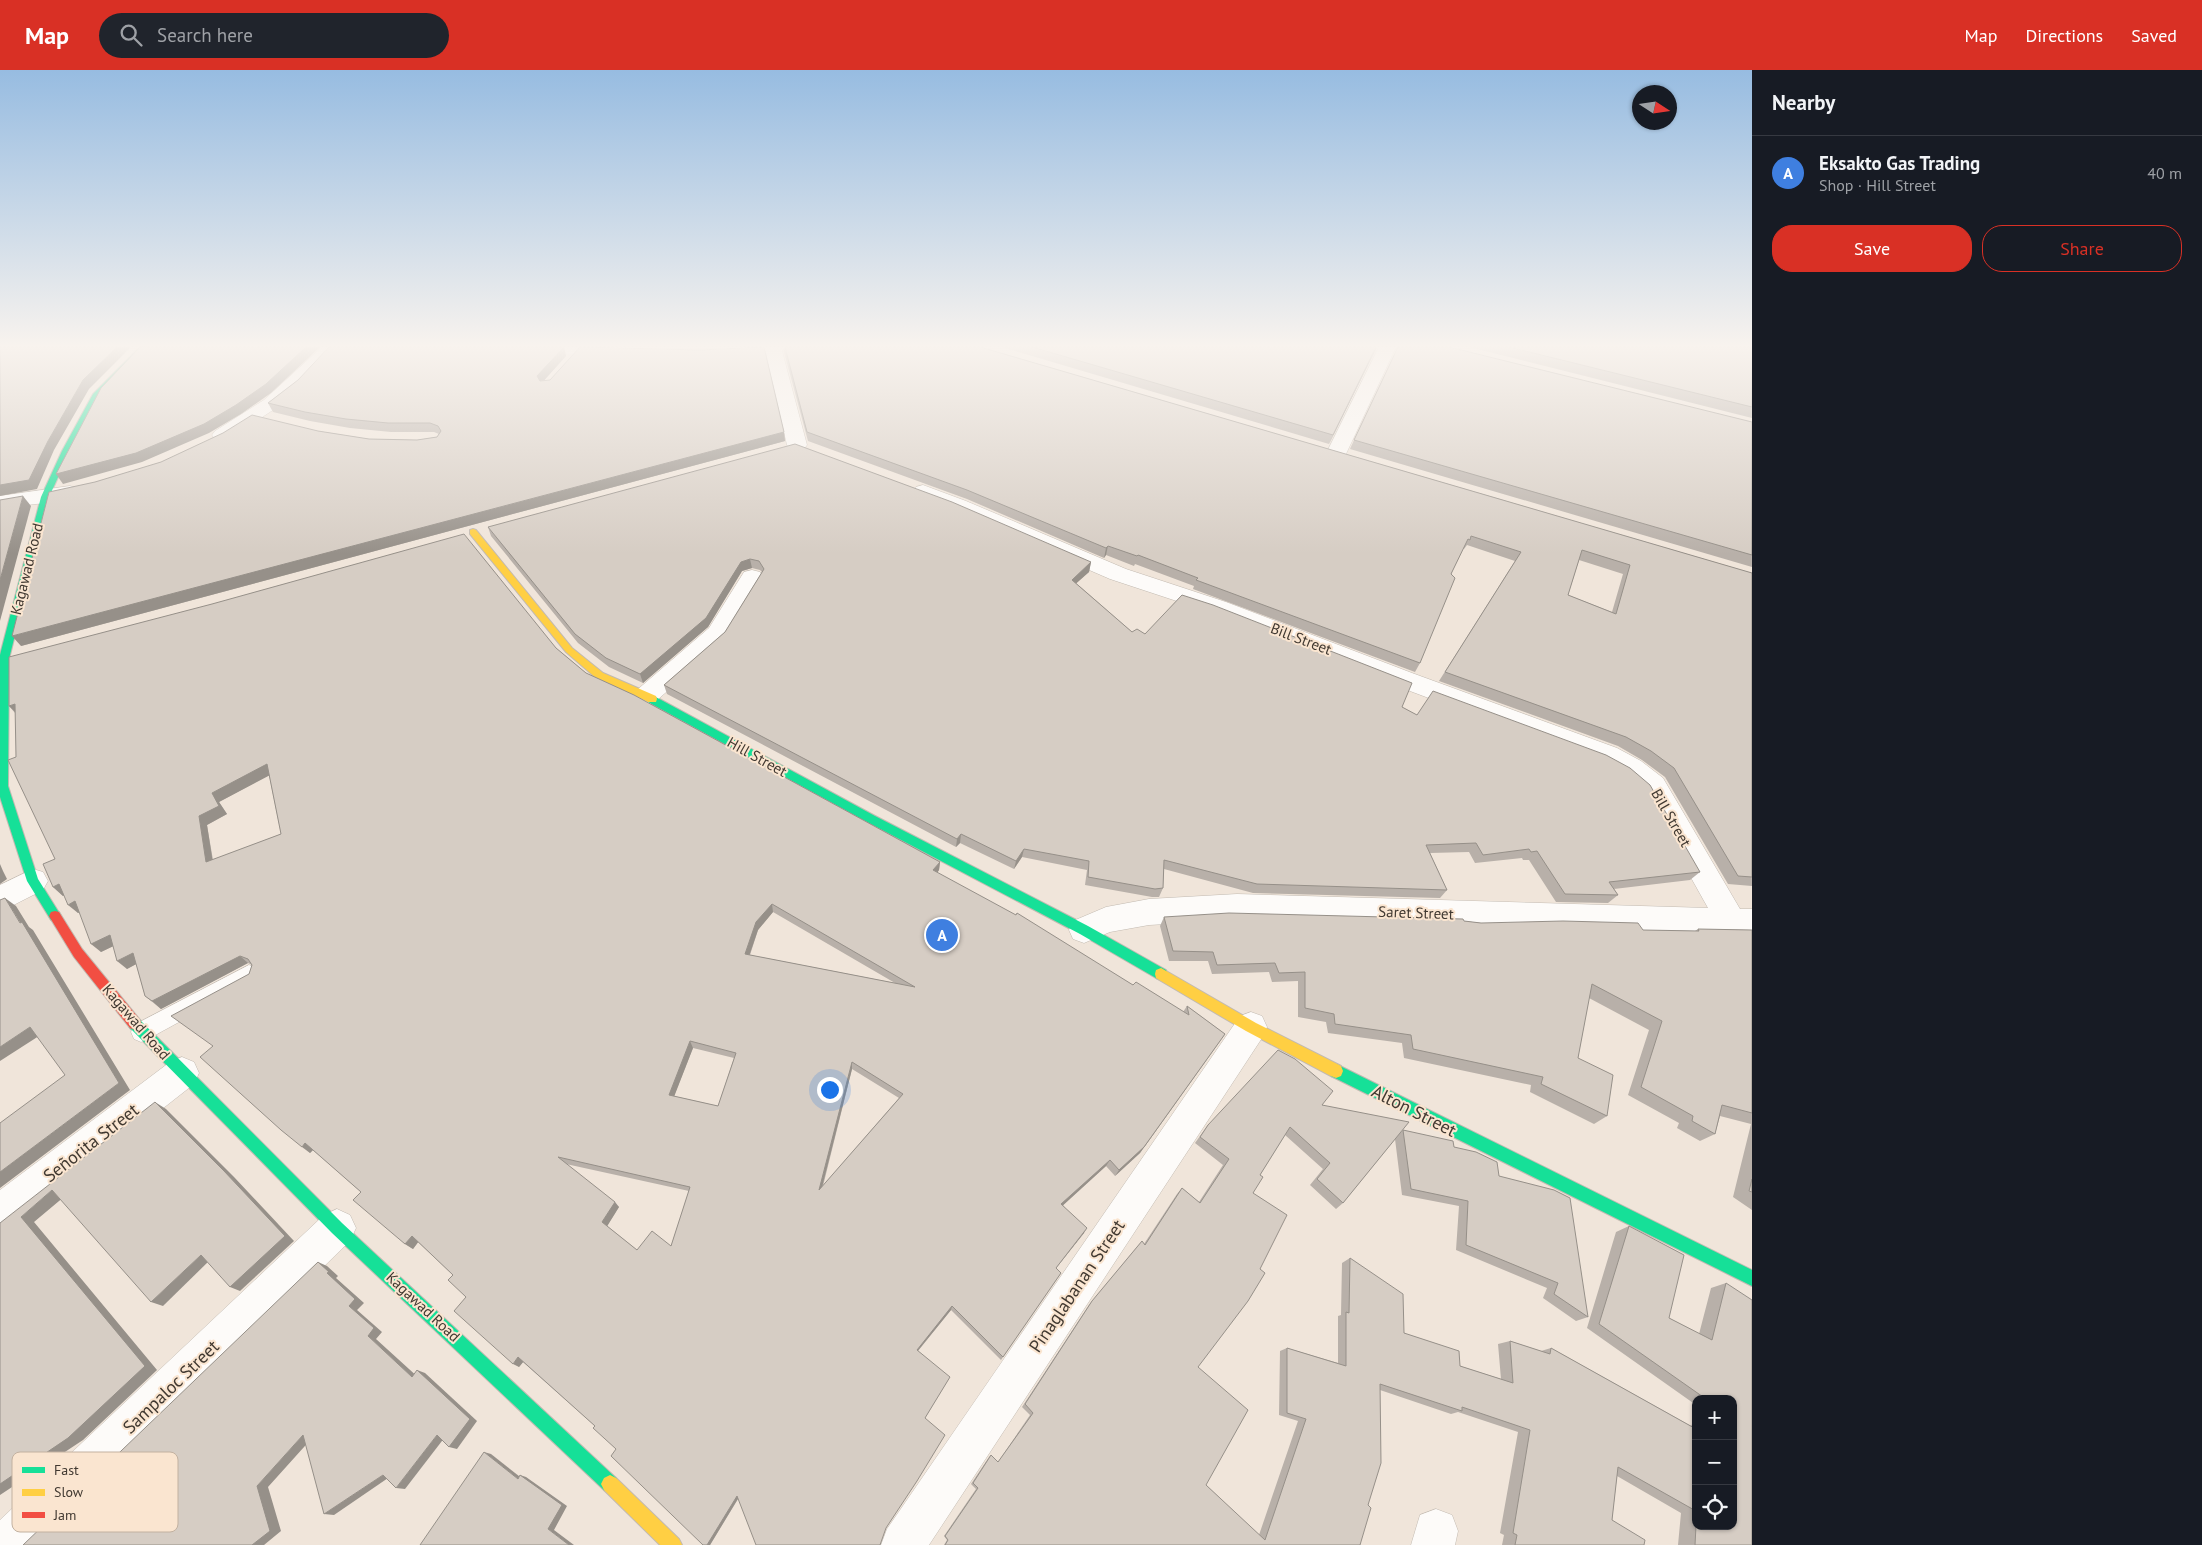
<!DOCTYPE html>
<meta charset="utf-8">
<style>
:root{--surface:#171b24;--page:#20242c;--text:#f1f3f6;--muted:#9ea1a6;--line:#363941;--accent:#d93025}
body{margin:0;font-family:"PT Sans",sans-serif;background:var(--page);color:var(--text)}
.controls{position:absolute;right:15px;bottom:15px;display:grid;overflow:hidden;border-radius:10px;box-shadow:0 1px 4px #0004}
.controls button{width:45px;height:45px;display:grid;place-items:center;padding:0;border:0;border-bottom:1px solid var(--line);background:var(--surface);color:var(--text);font:25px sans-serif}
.compass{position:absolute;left:1632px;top:15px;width:45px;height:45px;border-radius:50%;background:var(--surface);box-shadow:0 1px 4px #0004;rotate:102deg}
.you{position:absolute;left:829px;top:1019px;width:18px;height:18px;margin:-12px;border:4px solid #fff;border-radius:50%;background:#1a73e8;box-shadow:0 0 0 8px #1a73e833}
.badge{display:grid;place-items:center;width:32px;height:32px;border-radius:50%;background:var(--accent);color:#fff;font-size:16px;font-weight:700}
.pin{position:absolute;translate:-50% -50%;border:2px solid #fff;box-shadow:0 1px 5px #0006}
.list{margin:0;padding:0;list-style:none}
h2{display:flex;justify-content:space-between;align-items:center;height:65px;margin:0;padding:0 20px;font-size:21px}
h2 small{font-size:16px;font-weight:400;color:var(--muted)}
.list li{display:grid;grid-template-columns:32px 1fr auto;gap:15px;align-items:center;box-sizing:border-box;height:75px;padding:0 20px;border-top:1px solid var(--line)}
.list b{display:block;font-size:19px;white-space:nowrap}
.list p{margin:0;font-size:16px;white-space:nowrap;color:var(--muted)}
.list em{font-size:16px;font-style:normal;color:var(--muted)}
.actions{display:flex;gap:10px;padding:15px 20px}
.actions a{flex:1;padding:11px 0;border:1px solid var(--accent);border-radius:20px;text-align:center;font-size:18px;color:var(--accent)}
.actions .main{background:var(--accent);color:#fff}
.icon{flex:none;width:28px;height:28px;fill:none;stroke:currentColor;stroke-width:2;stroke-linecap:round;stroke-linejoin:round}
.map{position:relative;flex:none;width:1752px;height:1475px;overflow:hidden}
header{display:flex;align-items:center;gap:30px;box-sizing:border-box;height:70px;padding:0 25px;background:var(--accent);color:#fff}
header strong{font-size:24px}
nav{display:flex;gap:28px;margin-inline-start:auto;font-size:18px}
.search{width:350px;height:45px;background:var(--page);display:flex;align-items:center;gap:12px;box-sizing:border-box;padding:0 18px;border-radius:28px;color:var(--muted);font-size:19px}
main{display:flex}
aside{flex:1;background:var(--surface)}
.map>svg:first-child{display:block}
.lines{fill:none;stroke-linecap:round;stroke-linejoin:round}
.lane-casing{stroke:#c2bab1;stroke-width:1}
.street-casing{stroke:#c2bab1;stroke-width:1}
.fast-casing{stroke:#c2bab1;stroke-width:2}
.slow-casing{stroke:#c2bab1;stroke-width:2}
.jam-casing{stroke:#c2bab1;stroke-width:2}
.lane{fill:#fdfbf9;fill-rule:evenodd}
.street{fill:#fdfbf9;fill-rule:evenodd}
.fast{fill:#16e098;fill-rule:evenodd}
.slow{fill:#ffcf43;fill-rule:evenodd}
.jam{fill:#f24e42;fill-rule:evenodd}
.wall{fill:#b8b0a9;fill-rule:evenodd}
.shaded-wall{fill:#969089}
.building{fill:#d6cdc4;stroke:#969089;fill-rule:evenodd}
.labels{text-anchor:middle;stroke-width:4;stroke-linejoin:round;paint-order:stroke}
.street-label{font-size:15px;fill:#413931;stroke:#fae5d0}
.near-street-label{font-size:18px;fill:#413931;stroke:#fae5d0}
.key{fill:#fae5d0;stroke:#c2b1a0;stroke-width:1}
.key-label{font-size:14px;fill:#413931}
</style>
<header>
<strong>Map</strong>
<div class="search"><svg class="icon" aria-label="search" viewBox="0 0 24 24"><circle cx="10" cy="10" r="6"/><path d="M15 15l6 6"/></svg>Search here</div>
<nav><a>Map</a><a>Directions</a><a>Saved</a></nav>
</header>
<main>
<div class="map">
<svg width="1752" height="1475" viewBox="0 0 1752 1475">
<rect width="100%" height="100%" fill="#f0e5da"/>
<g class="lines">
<g class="lane-casing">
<polygon id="lane" points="249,895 256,898 259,904 256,910 148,969 141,972 134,969 131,962 134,955"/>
</g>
<g class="street-casing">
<g id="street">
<polygon points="322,277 340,277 276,338 229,369 222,371 215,369 212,365 215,361 264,330"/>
<polygon points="480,277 620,277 623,281 620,285 614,286 488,282 482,281"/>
<polygon points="721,277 786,277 782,281 807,375 804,379 797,381 790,379 787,375 766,284 727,286 721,285 718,281"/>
<polygon points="1379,277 1396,277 1346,384 1343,388 1336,390 1329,388 1326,384"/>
<polygon points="923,415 966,431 1126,499 1226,532 1412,603 1617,678 1641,691 1663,708 1740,839 1752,839 1752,865 1732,866 1727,864 1237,850 1149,855 1110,862 1084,873 1073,869 1069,860 1073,851 1106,837 1149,829 1237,824 1708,838 1643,722 1623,705 1599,692 1394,615 1210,542 1110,509 916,425 913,421 916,417"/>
<polygon points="70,416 77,418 80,422 77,426 45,433 0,438 0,426"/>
<polygon points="752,500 760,502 763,507 725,570 655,632 646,635 637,632 634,626 637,620 709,558 744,502"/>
<polygon points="33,799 43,802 48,811 43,820 0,842 0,815"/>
<polygon points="1251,942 1262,946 1267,957 1262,968 929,1475 881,1475 887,1459 1240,946"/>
<polygon points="182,987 194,992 199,1003 194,1014 13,1156 0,1161 0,1120 170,992"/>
<polygon points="337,1139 350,1145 356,1158 350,1171 38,1475 0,1475 0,1450 324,1145"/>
<polygon points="1436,1439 1452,1445 1458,1461 1455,1475 1411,1475 1420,1445"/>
</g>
</g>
<g class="fast-casing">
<g id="fast">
<polygon points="140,277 147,277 100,325 70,381 49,427 9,589 8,716 38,809 61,846 59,850 55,851 51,850 27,811 0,727 0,585 41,427 62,381 93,324"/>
<polygon points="652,625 875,746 1088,856 1166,900 1167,904 1166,908 1161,910 1156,908 1080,864 867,752 648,632 647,629"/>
<polygon points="135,948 140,950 342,1153 616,1408 619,1414 616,1420 610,1423 604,1420 332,1163 130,958 128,954 130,950"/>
<polygon points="1336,994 1752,1200 1752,1216 1331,1006 1329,1001 1331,996"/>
</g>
</g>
<g class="slow-casing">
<g id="slow">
<polygon points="473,459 476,460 572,578 603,603 656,626 657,629 656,632 648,632 595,607 566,582 470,464 470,460"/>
<polygon points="1161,898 1256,953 1341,996 1343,1001 1341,1006 1336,1008 1331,1006 1246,961 1156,908 1155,904 1156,900"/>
<polygon points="610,1405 616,1408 679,1469 682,1475 660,1475 604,1420 601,1414 604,1408"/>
</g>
</g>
<g class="jam-casing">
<polygon id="jam" points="55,841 59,842 82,879 140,950 142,954 140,958 135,960 130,958 74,887 49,846 51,842"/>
</g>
<use href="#lane" class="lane"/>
<use href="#street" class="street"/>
<use href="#fast" class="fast"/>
<use href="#slow" class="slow"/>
<use href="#jam" class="jam"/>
</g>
<g class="wall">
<polygon points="564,277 566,286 543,311 784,362 785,371 21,576 95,412 318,361 369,369 417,370 437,367 439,364 434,362 391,362 350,358 310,351 273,342 268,333 298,310"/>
<path d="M784,277H980L1752,503V816L1728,814L1665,707L1642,690L1618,676L1439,611L1515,491L1467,475L1464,479L1463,478L1451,504L1420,593L1415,602L1193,519L1194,516L1135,494L1134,496L1106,485L1104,488L967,429L808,371L784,282ZM1579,490L1623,504L1612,542L1568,525Z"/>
<polygon points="1002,277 1377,277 1329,374"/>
<polygon points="1469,277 1752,277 1752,348"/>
<polygon points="1752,352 1752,497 1350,379 1354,370"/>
<polygon points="488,457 1091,492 1089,502 1076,513 1132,562 1145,564 1402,637 1700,802 1690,810 1614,819 1618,825 1608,833 1556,832 1529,790 1523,790 1522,788 1475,793 1469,782 1430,783 1447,820 1440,828 1253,823 1164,799 1163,818 1159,827 1152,827 1085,815 1087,800 1022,787 1014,799 960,773 956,777 667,624 664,615 725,562 762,502 760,500 752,498 742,501 708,557 643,613 609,597 578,573 491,466"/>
<path d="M556,578L586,603L940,792L939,800L937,803L1133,915L1183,942L1187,936L1225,964L1140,1083L1115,1106L1106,1096L1063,1135L1084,1163L1056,1198L1061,1203L1001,1290L951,1240L918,1281L948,1310L925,1348L738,1429L710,1475H703L595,1356L523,1292L519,1297L466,1227L453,1205L418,1172L413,1179L405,1174L361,1122L313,1080L310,1083L212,976L249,904L252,895L248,893L161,939L145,926L136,894L127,899L113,876L101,882L80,842L78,843L64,825L63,826L53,817L55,789L15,643L9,636ZM269,705L281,764L213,790L207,755L227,744L219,732ZM773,842L895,913L750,885L758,860ZM693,978L734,988L718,1036L674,1026ZM852,999L899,1028L823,1116ZM566,1094L689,1121L671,1176L637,1180L607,1156L619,1137Z"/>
<polygon points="1164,847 1464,851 1481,853 1643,860 1695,861 1698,859 1752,860 1752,1140 1733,1127 1751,1054 1720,1046 1715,1064 1700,1071 1677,1058 1679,1053 1628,1025 1649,960 1589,928 1578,988 1607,1046 1594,1054 1530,1022 1531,1015 1404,988 1402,973 1328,963 1326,952 1298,947 1298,911 1272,912 1269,902 1212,904 1208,891 1169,891 1160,856"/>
<polygon points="1322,1035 1401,1062 1403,1060 1454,1077 1499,1106 1588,1247 1576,1251 1543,1228 1547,1218 1456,1180 1459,1136 1402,1125 1395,1069 1343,1133 1336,1139 1310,1115 1323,1099 1285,1065 1260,1105 1253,1123 1198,1297 1206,1415 1259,1465 1298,1351 1279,1345 1280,1281 1287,1278 1338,1293 1338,1246 1341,1245 1342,1193 1350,1188 1404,1263 1460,1296 1501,1309 1498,1274 1510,1271 1541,1281 1551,1278 1691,1356 1696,1348 1696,1456 1733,1456 1733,1329 1696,1329 1696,1335 1587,1258 1616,1162 1629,1156 1669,1248 1699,1264 1711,1218 1726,1213 1752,1475 1678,1475 1681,1443 1617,1406 1612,1450 1644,1475 1502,1475 1504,1465 1500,1463 1518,1362 1458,1342 1451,1344 1380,1320 1368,1435 1360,1475 944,1475 947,1470 944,1466 976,1419 971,1414 989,1387 991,1385 998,1392 1030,1345 1022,1337 1089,1235 1142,1171 1144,1174 1177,1124 1182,1118 1199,1132 1223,1095 1195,1073 1208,1055"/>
</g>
<g class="shaded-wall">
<polygon points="117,277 131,277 89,319 54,380 37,419 0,426 0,415 48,371 83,310"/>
<polygon points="306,277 320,277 271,323 241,344 209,363 142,392 63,414 56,404"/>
<polygon points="564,277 566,286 540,315 537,306"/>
<polygon points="1376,277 1377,277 1329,374 1333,365"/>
<polygon points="784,362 785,371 21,576 12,566"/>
<polygon points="23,426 31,436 0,551 0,510"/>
<polygon points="1108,476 1106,485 1104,488 1106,478"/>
<polygon points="750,489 752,498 742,501 708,557 643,613 640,604 741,492"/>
<polygon points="1091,492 1089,502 1070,519 1072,510"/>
<polygon points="15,634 18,645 9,636"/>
<polygon points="267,694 274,703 219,732 227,744 207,755 214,800 206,792 199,746 212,723"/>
<polygon points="961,764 960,773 956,777 957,769"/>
<polygon points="1024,779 1022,787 1014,799 1016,791"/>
<polygon points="940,792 939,800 933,809 933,800"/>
<polygon points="0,794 3,801 7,809 0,814"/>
<polygon points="59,814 69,823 63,826 53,817"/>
<polygon points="5,828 16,836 29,857 33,860 130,1020 0,1118 0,1102 119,1013"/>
<polygon points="75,831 86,839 78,843 68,835"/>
<polygon points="772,834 773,842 758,860 747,892 745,884 756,852"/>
<polygon points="110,865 120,873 101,882 91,874"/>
<polygon points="133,883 142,891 127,899 117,891"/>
<polygon points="240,886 248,893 161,939 152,931"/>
<polygon points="30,957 42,964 0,991 0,977"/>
<polygon points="690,971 693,978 672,1032 669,1025"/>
<polygon points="1220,971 1140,1083 1115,1106 1119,1100"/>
<polygon points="852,992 852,999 820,1125 819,1120"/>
<polygon points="155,1032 166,1039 234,1107 294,1171 240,1221 230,1217"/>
<polygon points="305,1073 314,1079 310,1083 302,1077"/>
<polygon points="1110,1090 1106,1096 1059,1139 1061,1134"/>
<polygon points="52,1120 65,1126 34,1152 157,1300 83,1370 0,1425 0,1414 21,1147"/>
<polygon points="615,1132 619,1137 606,1158 602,1152"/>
<polygon points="1087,1158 1084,1163 1053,1202 1056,1198"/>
<polygon points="412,1166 419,1171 413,1179 405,1174"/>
<polygon points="201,1185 211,1189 163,1236 151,1232"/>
<polygon points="318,1192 327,1196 338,1206 336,1208 364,1233 357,1240 382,1262 376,1269 420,1309 412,1307 368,1266 327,1203"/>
<polygon points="952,1236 951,1240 916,1283 917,1280"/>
<polygon points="518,1287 524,1291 519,1297 513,1294"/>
<polygon points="417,1300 425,1303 477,1351 457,1379 449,1377"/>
<polygon points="303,1365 313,1367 268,1417 281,1461 264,1475 252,1475 257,1416"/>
<polygon points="437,1365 445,1367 405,1419 396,1418"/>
<polygon points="484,1382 491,1384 524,1410 518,1409"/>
<polygon points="383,1405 391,1406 334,1445 324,1444"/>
<polygon points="520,1405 526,1407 567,1436 554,1460 574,1475 569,1475 548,1459"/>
<polygon points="737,1426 739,1427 710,1475 707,1475"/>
</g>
<g class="building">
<polygon points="0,277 117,277 83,310 48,371 29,410 0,415"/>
<polygon points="140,277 306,277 266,314 236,335 204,354 136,383 56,404 101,318"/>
<polygon points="329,277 564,277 537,306 540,311 550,310 580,277 700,280 764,277 784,362 12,566 49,422 95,412 161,392 223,363 252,345 318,361 369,369 417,370 437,367 441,361 438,356 430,353 388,353 346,349 305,342 268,333 298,310"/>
<path d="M785,277H980L1752,503V807L1738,806L1674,698L1651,681L1626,667L1445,602L1521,482L1471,466L1470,470L1468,469L1451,504L1455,508L1420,593L1196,510L1198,508L1138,485L1137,486L1108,476L1106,478L967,420L807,362ZM1582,480L1630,495L1616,544L1568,525Z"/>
<polygon points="1032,277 1376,277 1333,365"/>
<polygon points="1398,277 1449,277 1752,352 1752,485 1354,370"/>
<polygon points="1509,277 1752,277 1752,337"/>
<polygon points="795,374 952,432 1091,492 1072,510 1132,562 1137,559 1145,564 1182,525 1213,535 1412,613 1402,637 1417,645 1433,621 1606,685 1630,698 1650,715 1700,802 1609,812 1618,825 1565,824 1537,781 1531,782 1529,779 1483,785 1476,773 1426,775 1447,820 1257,814 1164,790 1163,818 1155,819 1088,807 1089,791 1024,779 1016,791 961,764 957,769 664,615 725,562 764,499 759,491 750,489 741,492 706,548 640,604 606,588 575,564 488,457"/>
<polygon points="23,426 0,510 0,430"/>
<path d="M464,464L556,578L586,603L634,625L940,792L933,800L1016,845L1017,843L1133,915L1136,912L1189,945L1187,936L1225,964L1144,1077L1119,1100L1110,1090L1061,1134L1087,1158L1056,1198L1061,1203L1003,1287L952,1236L917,1280L950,1307L925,1348L945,1365L917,1411L886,1458L880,1475H756L737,1426L707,1475H703L611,1386L616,1379L593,1358L595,1356L518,1287L513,1294L454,1241L466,1227L448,1210L453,1205L412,1166L405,1174L353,1130L361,1122L305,1073L302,1077L281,1060L200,987L213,976L171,946L249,904L252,895L248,889L240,886L152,931L145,926L133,883L117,891L110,865L91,874L75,831L68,835L59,814L53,817L43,794L55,789L8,690L16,687L15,634L9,636V587L212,534ZM267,694L281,764L206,792L199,746L219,736L212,723ZM772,834L915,917L745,884L756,852ZM690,971L736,983L718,1036L669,1025ZM852,992L903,1024L819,1120ZM558,1087L690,1117L671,1176L652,1161L637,1180L602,1152L615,1132Z"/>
<polygon points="5,828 20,853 22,852 119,1013 0,1102 0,1053 65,1005 30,957 0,977 0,830"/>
<polygon points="1229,843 1463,849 1464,851 1481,853 1563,851 1638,853 1643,860 1699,861 1698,859 1752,860 1752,1043 1722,1035 1715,1064 1692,1051 1693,1046 1641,1017 1662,951 1592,914 1578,988 1613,1005 1607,1046 1541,1014 1543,1007 1413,979 1411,965 1335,954 1334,944 1305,938 1305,902 1279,903 1275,893 1217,895 1213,882 1173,881 1164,847"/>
<polygon points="1278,980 1295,989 1333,1021 1322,1035 1409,1052 1343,1133 1317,1109 1330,1093 1290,1057 1260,1105 1263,1107 1253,1123 1287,1145 1260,1199 1265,1203 1248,1231 1198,1297 1248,1340 1206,1415 1265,1470 1306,1349 1287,1343 1287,1278 1346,1296 1346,1242 1349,1243 1350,1188 1403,1224 1404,1263 1459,1281 1460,1296 1513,1313 1510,1271 1550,1284 1551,1278 1696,1359 1696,1441 1618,1397 1612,1450 1645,1470 1644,1475 1515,1475 1517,1465 1513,1463 1530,1360 1462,1337 1462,1341 1380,1314 1381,1393 1368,1435 1371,1438 1360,1475 945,1475 948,1470 945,1466 978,1418 973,1413 991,1385 998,1392 1033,1343 1025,1334 1092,1231 1142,1171 1145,1175 1182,1118 1200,1133 1229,1089 1200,1067 1208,1055"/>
<polygon points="155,1032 224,1101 285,1166 230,1217 201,1185 151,1232 52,1120 21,1147 145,1296 68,1368 0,1414 0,1153"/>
<polygon points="1403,1060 1453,1071 1454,1077 1476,1082 1497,1092 1499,1106 1554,1120 1570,1128 1588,1247 1554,1224 1558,1213 1466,1175 1468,1131 1411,1119"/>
<polygon points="1752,1109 1752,1122 1749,1121"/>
<polygon points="1629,1156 1684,1185 1669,1248 1712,1270 1726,1213 1752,1230 1752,1475 1695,1475 1696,1456 1733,1456 1733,1329 1706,1329 1599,1254"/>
<polygon points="318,1192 329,1202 327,1203 355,1229 349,1236 374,1258 368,1266 412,1307 417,1300 470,1349 449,1377 437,1365 396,1418 383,1405 324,1444 303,1365 257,1416 270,1461 252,1475 23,1475"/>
<polygon points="484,1382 518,1409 520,1405 562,1435 548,1459 569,1475 420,1475"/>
</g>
<linearGradient id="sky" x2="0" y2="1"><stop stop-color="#97bce1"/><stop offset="0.57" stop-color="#f8f3ee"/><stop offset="1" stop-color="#f8f3ee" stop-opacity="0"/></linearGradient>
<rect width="1752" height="484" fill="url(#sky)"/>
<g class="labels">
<g class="street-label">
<text transform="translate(27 499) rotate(-76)" y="5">Kagawad Road</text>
<text transform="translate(1301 569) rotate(21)" y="5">Bill Street</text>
<text transform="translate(757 687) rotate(29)" y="5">Hill Street</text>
<text transform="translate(1671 748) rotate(60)" y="5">Bill Street</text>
<text transform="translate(1416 843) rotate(2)" y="5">Saret Street</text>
<text transform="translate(136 952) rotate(49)" y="5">Kagawad Road</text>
<text transform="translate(423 1237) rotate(43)" y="5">Kagawad Road</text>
</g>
<g class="near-street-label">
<text transform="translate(1414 1041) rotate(27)" y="6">Alton Street</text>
<text transform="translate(91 1073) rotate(-38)" y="6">Señorita Street</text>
<text transform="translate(1077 1216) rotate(-56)" y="6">Pinaglabanan Street</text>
<text transform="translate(171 1317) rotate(-44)" y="6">Sampaloc Street</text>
</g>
</g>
<rect x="12" y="1382" width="166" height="80" rx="8" class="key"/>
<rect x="22" y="1397" width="23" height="6" fill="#16e098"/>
<rect x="22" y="1419" width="23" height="7" fill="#ffcf43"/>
<rect x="22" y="1442" width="23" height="6" fill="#f24e42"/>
<g class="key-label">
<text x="54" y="1405">Fast</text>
<text x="54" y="1427">Slow</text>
<text x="54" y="1450">Jam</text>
</g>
</svg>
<div class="controls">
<button>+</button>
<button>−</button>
<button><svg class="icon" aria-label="locate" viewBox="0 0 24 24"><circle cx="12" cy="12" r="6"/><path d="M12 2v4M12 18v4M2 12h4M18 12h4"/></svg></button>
</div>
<svg class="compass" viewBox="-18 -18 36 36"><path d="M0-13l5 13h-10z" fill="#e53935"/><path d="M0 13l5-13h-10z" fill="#9ea1a6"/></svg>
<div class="you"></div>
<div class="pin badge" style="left:942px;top:865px;background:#3f7fe0">A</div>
</div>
<aside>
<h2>Nearby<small></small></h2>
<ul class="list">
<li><span class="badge" style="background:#3f7fe0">A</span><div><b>Eksakto Gas Trading</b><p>Shop · Hill Street</p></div><em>40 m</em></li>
</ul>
<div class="actions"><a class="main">Save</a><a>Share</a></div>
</aside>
</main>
